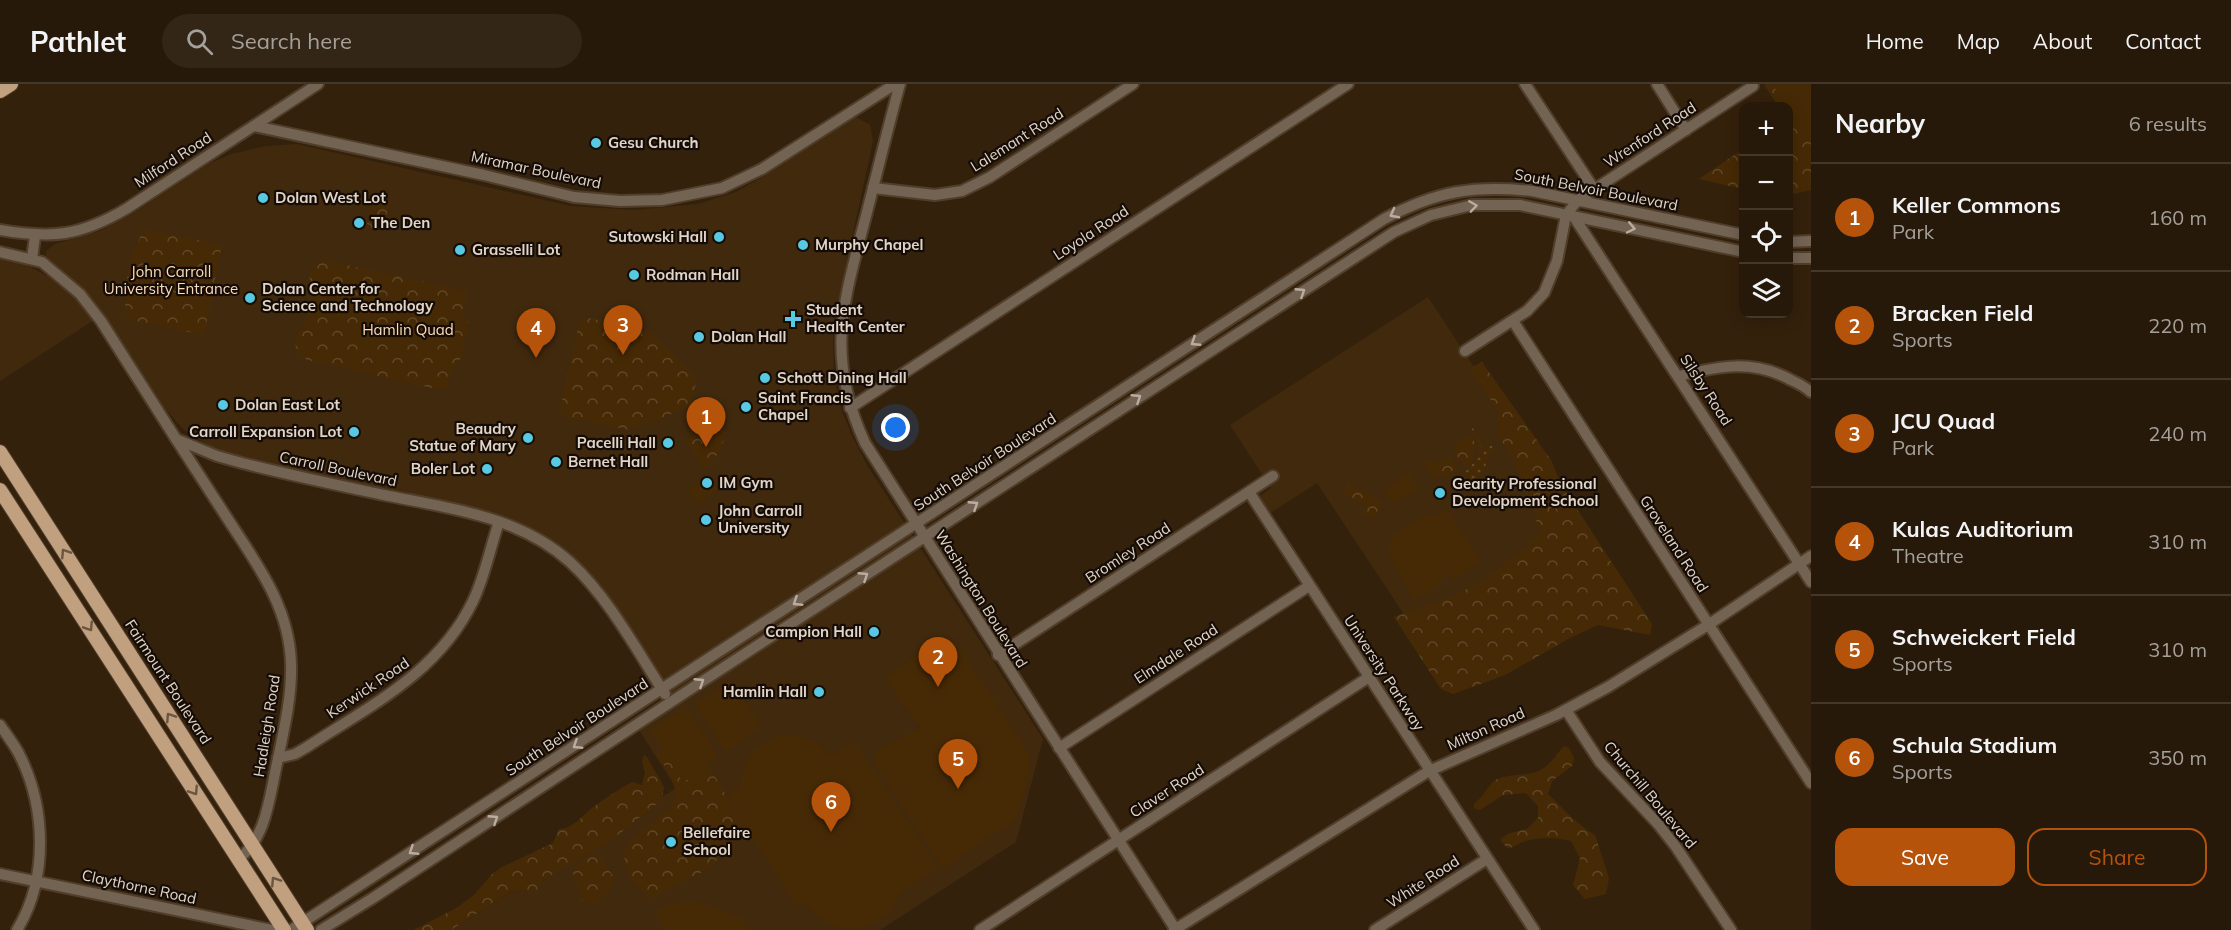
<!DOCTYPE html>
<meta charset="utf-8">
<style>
:root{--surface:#271909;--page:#332617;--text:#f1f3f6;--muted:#a4a09c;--line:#43382a;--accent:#b45309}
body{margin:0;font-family:Mulish,sans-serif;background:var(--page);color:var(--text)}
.controls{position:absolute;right:18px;top:18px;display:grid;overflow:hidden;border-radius:12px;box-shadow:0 3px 15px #0003}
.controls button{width:54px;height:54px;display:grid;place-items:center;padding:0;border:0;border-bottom:2px solid var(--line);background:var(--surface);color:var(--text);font:30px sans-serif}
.you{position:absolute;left:896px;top:344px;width:21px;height:21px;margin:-15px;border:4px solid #fff;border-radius:50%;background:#1a73e8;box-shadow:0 0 0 9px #1a73e833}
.badge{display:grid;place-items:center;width:39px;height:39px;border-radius:50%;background:var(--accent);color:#fff;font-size:20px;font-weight:700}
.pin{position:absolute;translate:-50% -50px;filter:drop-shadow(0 2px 3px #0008)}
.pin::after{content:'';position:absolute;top:32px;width:21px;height:18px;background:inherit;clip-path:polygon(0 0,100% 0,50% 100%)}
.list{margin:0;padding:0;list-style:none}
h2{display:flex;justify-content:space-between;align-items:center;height:78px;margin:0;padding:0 24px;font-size:26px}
h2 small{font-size:20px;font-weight:400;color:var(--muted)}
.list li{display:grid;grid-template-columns:39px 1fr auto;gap:18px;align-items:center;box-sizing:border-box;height:108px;padding:0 24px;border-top:2px solid var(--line)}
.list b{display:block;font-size:22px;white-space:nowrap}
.list p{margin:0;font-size:20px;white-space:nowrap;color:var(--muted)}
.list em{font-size:20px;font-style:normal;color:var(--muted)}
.actions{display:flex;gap:12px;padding:18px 24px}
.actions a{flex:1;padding:14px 0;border:2px solid var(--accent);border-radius:18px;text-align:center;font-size:21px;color:var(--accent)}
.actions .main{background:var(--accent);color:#fff}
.icon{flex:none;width:33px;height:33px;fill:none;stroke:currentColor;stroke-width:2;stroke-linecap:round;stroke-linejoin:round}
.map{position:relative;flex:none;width:1811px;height:846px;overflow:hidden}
header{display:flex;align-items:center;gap:36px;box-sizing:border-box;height:84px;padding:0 30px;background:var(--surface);border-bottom:2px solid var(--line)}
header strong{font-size:28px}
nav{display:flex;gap:33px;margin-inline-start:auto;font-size:21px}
.search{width:420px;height:54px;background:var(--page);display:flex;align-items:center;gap:15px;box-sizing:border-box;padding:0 21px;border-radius:33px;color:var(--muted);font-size:22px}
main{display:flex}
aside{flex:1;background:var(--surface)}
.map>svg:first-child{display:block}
.built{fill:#41290d}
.forest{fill:url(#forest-crowns)}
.garden{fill:url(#garden-dots)}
.pitch{fill:#462a05}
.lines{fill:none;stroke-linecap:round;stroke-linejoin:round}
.minor-casing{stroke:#503e2a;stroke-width:14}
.major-casing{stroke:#503e2a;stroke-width:16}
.minor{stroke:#736353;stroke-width:10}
.major{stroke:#c1a07f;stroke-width:14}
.oneway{stroke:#baac9f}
.oneway2{stroke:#6b5642}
.poi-dot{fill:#57c9e2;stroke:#150d05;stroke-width:2}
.labels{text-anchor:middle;stroke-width:4.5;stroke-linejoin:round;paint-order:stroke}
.street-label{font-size:15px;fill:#e1d4c8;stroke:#150d05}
.poi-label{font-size:15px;font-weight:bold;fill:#e1d4c8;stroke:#150d05;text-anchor:start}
.park-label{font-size:15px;fill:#fcdab7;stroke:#150d05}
</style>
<header>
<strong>Pathlet</strong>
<div class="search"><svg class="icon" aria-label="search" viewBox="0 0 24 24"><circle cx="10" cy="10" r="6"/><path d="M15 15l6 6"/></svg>Search here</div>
<nav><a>Home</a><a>Map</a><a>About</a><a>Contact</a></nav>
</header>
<main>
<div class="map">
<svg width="1811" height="846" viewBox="0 0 1811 846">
<defs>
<pattern id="forest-crowns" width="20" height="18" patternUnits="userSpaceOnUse" patternTransform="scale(1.5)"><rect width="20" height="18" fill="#462a05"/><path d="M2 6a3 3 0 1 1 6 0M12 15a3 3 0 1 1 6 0" fill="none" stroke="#604828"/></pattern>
<pattern id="garden-dots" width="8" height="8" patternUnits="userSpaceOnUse" patternTransform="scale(1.5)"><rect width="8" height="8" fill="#462a05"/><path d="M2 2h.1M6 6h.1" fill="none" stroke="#604828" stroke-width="1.8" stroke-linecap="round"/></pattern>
</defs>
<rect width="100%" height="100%" fill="#34210c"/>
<g class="built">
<polygon points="856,33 870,41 873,57 837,223 833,255 834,293 842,327 852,352 867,381 1043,655 1016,758 880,846 451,846 676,704 639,646 679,620 588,486 572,471 553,458 520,440 491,429 449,418 234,372 206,360 183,345 159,318 97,222 46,173 46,167 55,160 100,147 127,133 210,79 232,70 266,62 297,60 571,122 634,126 698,120 736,108 771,88"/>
<polygon points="0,172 20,177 58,198 73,210 94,236 0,297"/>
<polygon points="1428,213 1624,512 1452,603 1317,399 1269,430 1258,413 1271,404 1230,341"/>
</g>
<g class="forest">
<polygon points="1764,0 1811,0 1811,106 1789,111 1788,22 1778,22"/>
<polygon points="1743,65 1743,105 1699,95"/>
<polygon points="373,113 390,117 383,148 366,145"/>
<path d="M144,145L222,161L204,251L127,235C121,204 130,172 144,145Z"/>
<path d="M328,177L467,207L463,230L469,240L460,276L452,284L445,307L307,276C301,271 294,265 295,256C297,249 304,243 307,236C316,214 297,182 328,177Z"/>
<polygon points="588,234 651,248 697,295 690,323 629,346 563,332 560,326 579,239"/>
<path d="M1482,278L1551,376L1562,402L1652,540L1650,551L1598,541L1568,555L1505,591L1453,610L1441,605L1394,533C1418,524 1444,517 1467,505C1492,492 1520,468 1541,449L1518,386L1498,350V327L1470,284Z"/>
<path d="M721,334C733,351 717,373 705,386L686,357Z"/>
<polygon points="1466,351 1473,355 1476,362 1473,369 1474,376 1466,383 1456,371 1455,363 1459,356"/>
<polygon points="1450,373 1458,386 1448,394 1441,392 1436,395 1432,393 1422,378 1428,375 1433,381"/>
<polygon points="1348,399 1370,410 1382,418 1374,436 1362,430 1366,421 1343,410"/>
<path d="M1564,662L1569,664L1574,674L1572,682L1552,697L1548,710C1564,725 1577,741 1595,751L1609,794L1606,810L1585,815L1573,801L1580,774L1571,757C1557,753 1540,753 1525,757C1518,759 1515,764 1507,764L1500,756L1507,750L1527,745L1538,734V722L1526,709L1503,711L1480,726L1474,724V720C1484,712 1486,705 1493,698C1504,688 1530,694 1544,684C1551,679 1558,669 1564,662Z"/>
<path d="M664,668L682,695L686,696L708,681L745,743C722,756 726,769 710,784L650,815L632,796L625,780L624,768L629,758L674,721C680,701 667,687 657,670Z"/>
<path d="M644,671L647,673L664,703L662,716C643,730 625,747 606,759C583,774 559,784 537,801L538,807L514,806L451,846H414L458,823L475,810L493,789L502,783L553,759L559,745C574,745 583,730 595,722C606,713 619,706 632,698L642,701L645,689L642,677Z"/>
<polygon points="589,772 599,772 613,792 611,805 594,820 582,817 573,789 579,778"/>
</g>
<polygon class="garden" points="1473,344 1484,362 1493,362 1484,385 1473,399 1465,388 1477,375 1481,364 1470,346"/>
<g class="pitch">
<polygon points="1775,0 1811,0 1811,41 1802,47 1789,26 1788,22 1786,22 1773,1"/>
<polygon points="1409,389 1419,405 1394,420 1384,405"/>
<polygon points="711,392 719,406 697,420 687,406"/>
<path d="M1447,425L1482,477L1453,496L1447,488C1441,501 1428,510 1414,515L1388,468L1393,450L1429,430L1433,433Z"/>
<polygon points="943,553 957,559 1028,668 1030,685 1020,725 1014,737 943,785 874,679 875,668 921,642 915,638 885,594"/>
<polygon points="728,599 733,599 760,640 759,645 730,666 725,666 696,623 699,617"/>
<polygon points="683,625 690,627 717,671 716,676 686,696 681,695 652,649 654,644"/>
<path d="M787,651C808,653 818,655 831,672L855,658L938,784L901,808L893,825L873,841L854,846L833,842L816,832L805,820L797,824L727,712L739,703L745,680L754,666L775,653Z"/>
<polygon points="691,817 708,820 742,834 750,846 665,846 654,828 670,819"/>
</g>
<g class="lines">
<g class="minor-casing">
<g id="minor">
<path d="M900,0C888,43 878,85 867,128C844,217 824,270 865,359L1176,846"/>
<polyline points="1525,0 1594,105"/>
<polyline points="1657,0 1686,46"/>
<polyline points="254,42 484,91 574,113 620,117 662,116 722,104 762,85 895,0"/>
<polyline points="873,104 935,111 962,107 990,93 1133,0"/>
<polyline points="1574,133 1811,498"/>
<path d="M0,146C52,155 80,152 126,125L318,0"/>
<polyline points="1788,158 1811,157"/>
<path d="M0,168L42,178L80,210L101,237L176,355L217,372L242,379C289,391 337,401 384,411C448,424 519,432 570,478C609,514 636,565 665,610"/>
<polyline points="1788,174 1811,174"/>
<polyline points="32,175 35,152"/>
<polyline points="1513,237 1811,699"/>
<polyline points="1465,267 1527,227 1544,209 1557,177 1566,131 1578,116 1753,2"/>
<path d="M1679,292C1719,282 1753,275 1791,296C1798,299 1805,303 1811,308"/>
<polyline points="850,324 1348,0"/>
<path d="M176,355C195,384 213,412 231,440C260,484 290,526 291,581C292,616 282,654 275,689C269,718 264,757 238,775"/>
<polyline points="1249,408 1534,846"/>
<polyline points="998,571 1273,392"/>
<polyline points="1566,626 1600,678 1658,740 1676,763 1731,846"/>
<path d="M0,641C6,650 13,659 18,668C46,721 49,794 17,846"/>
<polyline points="1059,664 1309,502"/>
<path d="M278,674L295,670L307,663C370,622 439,588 473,517C485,492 490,464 499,438"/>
<polyline points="0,790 272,846"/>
<path d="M291,846L1384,135C1437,107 1473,101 1532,107L1744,151"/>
<path d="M321,846L373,814C712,590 1052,368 1394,148L1431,131L1472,121H1520L1744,168"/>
<polyline points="980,846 1369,593"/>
<polyline points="1174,846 1429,687 1556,631 1608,603 1708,541 1811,472"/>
<polyline points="1375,846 1487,775"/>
</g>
</g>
<g class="major-casing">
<g id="major">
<polyline points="0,7 11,0"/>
<polyline points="0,368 307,846"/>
<polyline points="0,406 284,846"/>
</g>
</g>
<use href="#minor" class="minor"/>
<use href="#major" class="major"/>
</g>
<defs><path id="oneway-chevron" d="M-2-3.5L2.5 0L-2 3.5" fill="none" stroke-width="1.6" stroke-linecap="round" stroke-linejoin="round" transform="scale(1.5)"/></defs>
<g class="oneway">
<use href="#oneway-chevron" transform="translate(1473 122) rotate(-8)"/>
<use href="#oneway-chevron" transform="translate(1394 130) rotate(152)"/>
<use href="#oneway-chevron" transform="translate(1631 144) rotate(12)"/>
<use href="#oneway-chevron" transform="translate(1301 208) rotate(-33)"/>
<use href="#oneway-chevron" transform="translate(1195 258) rotate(147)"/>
<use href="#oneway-chevron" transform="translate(1137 314) rotate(-33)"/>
<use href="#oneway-chevron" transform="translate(974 421) rotate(-33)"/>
<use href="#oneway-chevron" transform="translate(864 492) rotate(-33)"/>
<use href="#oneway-chevron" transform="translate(797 518) rotate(147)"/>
<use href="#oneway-chevron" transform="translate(700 598) rotate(-33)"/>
<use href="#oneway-chevron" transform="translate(577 661) rotate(147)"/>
<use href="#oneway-chevron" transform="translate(494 735) rotate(-33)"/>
<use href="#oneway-chevron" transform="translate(413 767) rotate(147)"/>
</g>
<g class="oneway2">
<use href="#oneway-chevron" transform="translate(65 469) rotate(-123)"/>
<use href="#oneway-chevron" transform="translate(89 543) rotate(57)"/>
<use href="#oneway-chevron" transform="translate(170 633) rotate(-123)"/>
<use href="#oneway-chevron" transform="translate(194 707) rotate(57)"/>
<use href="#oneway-chevron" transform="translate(275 797) rotate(-123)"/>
</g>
<g class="poi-dot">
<circle cx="596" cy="59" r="6"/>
<circle cx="263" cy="114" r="6"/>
<circle cx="359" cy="139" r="6"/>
<circle cx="719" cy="153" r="6"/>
<circle cx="803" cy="161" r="6"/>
<circle cx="460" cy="166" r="6"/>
<circle cx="634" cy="191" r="6"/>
<circle cx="250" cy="214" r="6"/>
<path d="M790 226h6v6h6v6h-6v6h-6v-6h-6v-6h6z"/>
<circle cx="699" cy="253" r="6"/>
<circle cx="765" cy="294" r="6"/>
<circle cx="223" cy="321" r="6"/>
<circle cx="746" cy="323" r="6"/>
<circle cx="354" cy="348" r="6"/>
<circle cx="528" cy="354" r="6"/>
<circle cx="668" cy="359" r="6"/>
<circle cx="556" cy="378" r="6"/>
<circle cx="487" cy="385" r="6"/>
<circle cx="707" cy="399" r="6"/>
<circle cx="1440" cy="409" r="6"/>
<circle cx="706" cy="436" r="6"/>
<circle cx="874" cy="548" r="6"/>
<circle cx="819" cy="608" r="6"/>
<circle cx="671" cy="758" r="6"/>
</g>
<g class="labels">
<g class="street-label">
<text transform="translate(1650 51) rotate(-33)" y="5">Wrenford Road</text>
<text transform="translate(1017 56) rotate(-32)" y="5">Lalemant Road</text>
<text transform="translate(173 76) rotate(-33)" y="5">Milford Road</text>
<text transform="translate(536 86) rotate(12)" y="5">Miramar Boulevard</text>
<text transform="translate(1596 106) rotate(11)" y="5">South Belvoir Boulevard</text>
<text transform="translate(1091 149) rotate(-33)" y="5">Loyola Road</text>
<text transform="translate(1706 306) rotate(57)" y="5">Silsby Road</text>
<text transform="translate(985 378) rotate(-33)" y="5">South Belvoir Boulevard</text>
<text transform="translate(338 385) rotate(12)" y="5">Carroll Boulevard</text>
<text transform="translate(1674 460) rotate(57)" y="5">Groveland Road</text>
<text transform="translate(1128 469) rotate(-33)" y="5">Bromley Road</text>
<text transform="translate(981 515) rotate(58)" y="5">Washington Boulevard</text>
<text transform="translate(1176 570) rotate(-33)" y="5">Elmdale Road</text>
<text transform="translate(1384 589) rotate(57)" y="5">University Parkway</text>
<text transform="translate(168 598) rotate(57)" y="5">Fairmount Boulevard</text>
<text transform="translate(368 604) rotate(-34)" y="5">Kerwick Road</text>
<text transform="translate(267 642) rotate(-81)" y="5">Hadleigh Road</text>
<text transform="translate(577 643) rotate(-33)" y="5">South Belvoir Boulevard</text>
<text transform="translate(1486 645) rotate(-24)" y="5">Milton Road</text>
<text transform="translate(1167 707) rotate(-33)" y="5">Claver Road</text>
<text transform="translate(1650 711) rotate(50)" y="5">Churchill Boulevard</text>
<text transform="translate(1423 798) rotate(-33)" y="5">White Road</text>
<text transform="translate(139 803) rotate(12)" y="5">Claythorne Road</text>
</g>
<g class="poi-label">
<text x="608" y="64">Gesu Church</text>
<text x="275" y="119">Dolan West Lot</text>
<text x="371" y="144">The Den</text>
<text x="707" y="158" text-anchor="end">Sutowski Hall</text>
<text x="815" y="166">Murphy Chapel</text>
<text x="472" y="171">Grasselli Lot</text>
<text x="646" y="196">Rodman Hall</text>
<text x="262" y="210">Dolan Center for<tspan x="262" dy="17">Science and Technology</tspan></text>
<text x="806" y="231">Student<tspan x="806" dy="17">Health Center</tspan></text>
<text x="711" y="258">Dolan Hall</text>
<text x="777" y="299">Schott Dining Hall</text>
<text x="758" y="319">Saint Francis<tspan x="758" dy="17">Chapel</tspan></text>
<text x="235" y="326">Dolan East Lot</text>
<text x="516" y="350" text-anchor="end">Beaudry<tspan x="516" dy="17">Statue of Mary</tspan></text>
<text x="342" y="353" text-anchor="end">Carroll Expansion Lot</text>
<text x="656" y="364" text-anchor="end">Pacelli Hall</text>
<text x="568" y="383">Bernet Hall</text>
<text x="475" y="390" text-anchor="end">Boler Lot</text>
<text x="719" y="404">IM Gym</text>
<text x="1452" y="405">Gearity Professional<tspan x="1452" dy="17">Development School</tspan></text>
<text x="718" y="432">John Carroll<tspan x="718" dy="17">University</tspan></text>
<text x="862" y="553" text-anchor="end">Campion Hall</text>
<text x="807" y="613" text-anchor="end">Hamlin Hall</text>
<text x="683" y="754">Bellefaire<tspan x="683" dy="17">School</tspan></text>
</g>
<g class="park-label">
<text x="171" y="193">John Carroll<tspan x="171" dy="17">University Entrance</tspan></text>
<text x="408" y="251">Hamlin Quad</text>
</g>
</g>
</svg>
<div class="controls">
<button>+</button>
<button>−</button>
<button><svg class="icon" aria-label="locate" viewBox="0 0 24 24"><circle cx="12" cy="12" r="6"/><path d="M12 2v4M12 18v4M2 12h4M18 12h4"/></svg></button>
<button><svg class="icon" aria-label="layers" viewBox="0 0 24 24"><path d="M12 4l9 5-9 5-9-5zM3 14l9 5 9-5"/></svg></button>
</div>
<div class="you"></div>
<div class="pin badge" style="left:706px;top:363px">1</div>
<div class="pin badge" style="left:938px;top:603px">2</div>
<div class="pin badge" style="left:623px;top:271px">3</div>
<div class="pin badge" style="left:536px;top:274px">4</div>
<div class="pin badge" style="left:958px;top:705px">5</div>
<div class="pin badge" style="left:831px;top:748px">6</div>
</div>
<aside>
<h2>Nearby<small>6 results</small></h2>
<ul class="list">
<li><span class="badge">1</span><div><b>Keller Commons</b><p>Park</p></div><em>160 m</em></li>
<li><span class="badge">2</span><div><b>Bracken Field</b><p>Sports</p></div><em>220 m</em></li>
<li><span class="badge">3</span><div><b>JCU Quad</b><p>Park</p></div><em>240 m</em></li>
<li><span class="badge">4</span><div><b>Kulas Auditorium</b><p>Theatre</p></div><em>310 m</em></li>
<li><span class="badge">5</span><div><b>Schweickert Field</b><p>Sports</p></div><em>310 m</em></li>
<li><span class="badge">6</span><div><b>Schula Stadium</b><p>Sports</p></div><em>350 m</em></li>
</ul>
<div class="actions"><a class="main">Save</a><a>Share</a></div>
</aside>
</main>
